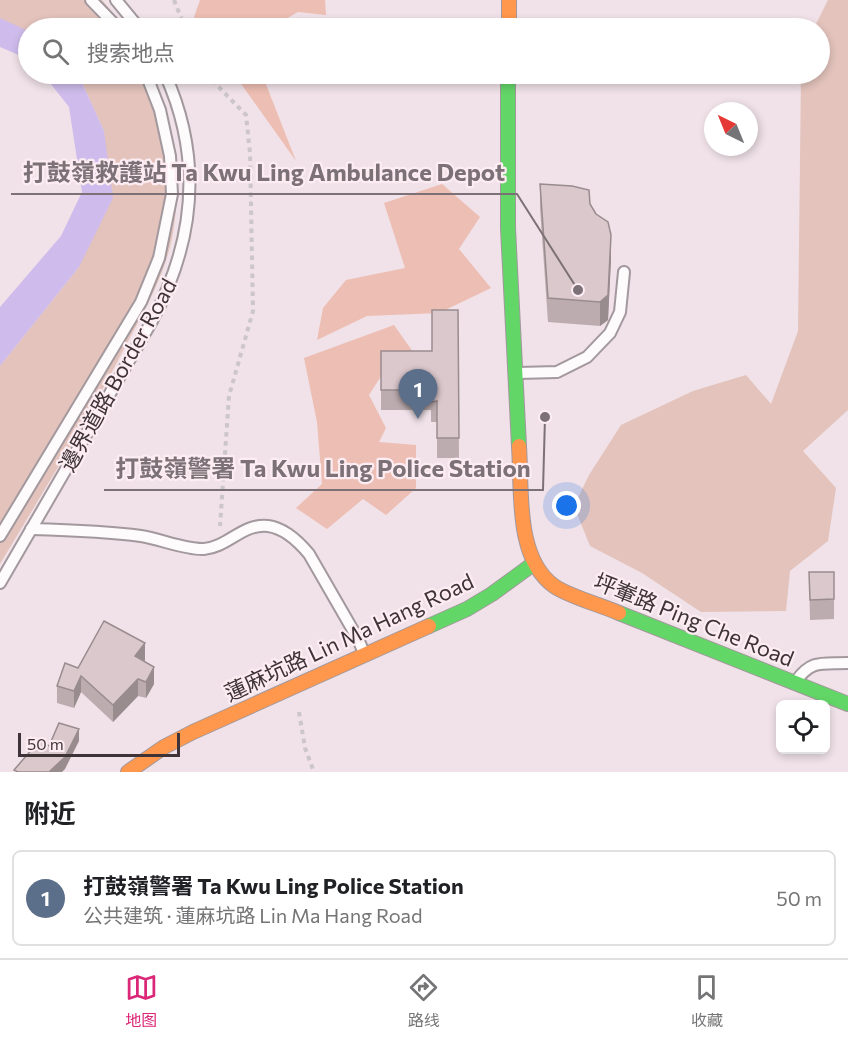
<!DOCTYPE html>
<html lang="zh">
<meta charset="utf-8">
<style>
:root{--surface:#fff;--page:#f2f2f2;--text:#202124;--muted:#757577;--line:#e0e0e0;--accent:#db2777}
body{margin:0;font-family:Commissioner,"Noto Sans SC",sans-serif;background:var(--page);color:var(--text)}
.controls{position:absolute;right:18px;bottom:18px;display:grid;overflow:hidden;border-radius:9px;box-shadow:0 3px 9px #0003}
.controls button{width:54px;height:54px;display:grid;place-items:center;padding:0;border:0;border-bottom:2px solid var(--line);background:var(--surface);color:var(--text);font:30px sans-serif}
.compass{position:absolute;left:704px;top:102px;width:54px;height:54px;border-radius:50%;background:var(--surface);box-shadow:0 3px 9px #0003;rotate:317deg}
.scale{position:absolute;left:18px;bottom:15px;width:162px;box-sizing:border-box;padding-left:6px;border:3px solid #3e3438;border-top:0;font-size:16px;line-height:21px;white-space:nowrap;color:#3e3438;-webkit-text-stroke:4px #fdedf3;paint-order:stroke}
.you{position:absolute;left:567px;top:506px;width:21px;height:21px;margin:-15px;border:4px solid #fff;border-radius:50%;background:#1a73e8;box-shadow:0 0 0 9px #1a73e833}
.badge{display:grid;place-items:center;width:39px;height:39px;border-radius:50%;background:var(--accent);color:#fff;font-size:20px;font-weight:700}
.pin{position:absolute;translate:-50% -50px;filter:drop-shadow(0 2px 3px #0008)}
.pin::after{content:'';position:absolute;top:32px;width:21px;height:18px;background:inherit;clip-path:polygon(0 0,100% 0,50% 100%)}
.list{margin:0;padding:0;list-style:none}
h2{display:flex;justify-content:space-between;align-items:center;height:78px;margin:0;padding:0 24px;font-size:26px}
h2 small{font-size:20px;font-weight:400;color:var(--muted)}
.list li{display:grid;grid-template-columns:39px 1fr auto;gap:18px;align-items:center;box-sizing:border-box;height:96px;margin:0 12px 12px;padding:0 12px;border:2px solid var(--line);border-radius:9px}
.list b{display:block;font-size:22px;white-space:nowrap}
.list p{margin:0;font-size:20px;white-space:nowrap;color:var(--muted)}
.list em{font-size:20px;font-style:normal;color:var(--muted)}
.icon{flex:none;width:33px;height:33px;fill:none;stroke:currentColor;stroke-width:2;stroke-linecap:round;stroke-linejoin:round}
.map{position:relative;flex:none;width:848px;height:772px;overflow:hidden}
.search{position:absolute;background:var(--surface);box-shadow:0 3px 9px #0003;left:18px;right:18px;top:18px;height:66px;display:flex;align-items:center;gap:15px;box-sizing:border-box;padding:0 21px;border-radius:33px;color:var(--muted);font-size:22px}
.sheet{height:186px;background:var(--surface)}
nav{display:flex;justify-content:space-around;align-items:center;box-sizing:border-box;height:84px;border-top:2px solid var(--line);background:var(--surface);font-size:16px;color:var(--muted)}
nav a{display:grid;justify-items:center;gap:3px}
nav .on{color:var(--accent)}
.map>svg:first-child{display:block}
.green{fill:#e3c3bc}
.forest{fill:#edbeb3}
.water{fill:#cfbcec}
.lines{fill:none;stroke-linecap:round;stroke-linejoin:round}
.lane-casing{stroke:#a2989d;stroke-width:14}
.fast-casing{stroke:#a2989d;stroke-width:16}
.slow-casing{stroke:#a2989d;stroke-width:16}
.path{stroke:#ccc6c8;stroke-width:4;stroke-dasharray:4.5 4.5;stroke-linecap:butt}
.lane{stroke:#fdfbfc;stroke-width:10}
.fast{stroke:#63d668;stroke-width:14}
.slow{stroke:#ff974d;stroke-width:14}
.wall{fill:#bcacaf}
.shaded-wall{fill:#998c8f}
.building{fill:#dbc8cc;stroke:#998c8f;stroke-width:1.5}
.labels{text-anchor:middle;stroke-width:4.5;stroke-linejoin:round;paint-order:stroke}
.street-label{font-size:22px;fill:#3e3438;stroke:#fdedf3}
.leader{fill:none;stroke:#7c7176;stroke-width:2}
.callout-dot{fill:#7c7176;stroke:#fdedf3;stroke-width:2}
.callout-label{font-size:24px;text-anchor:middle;font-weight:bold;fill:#7c7176;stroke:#fdedf3;stroke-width:4.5;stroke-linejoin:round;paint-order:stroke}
</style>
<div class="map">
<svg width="848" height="772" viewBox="0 0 848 772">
<rect width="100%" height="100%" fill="#f0e2e8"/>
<g class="green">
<polygon points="0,0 102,0 126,28 28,28 28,33 0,19"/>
<polygon points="828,0 848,0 848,410 803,451 836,488 828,541 790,571 786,611 701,612 642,573 590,546 574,506 589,475 621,425 693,391 746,375 771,404 798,331 801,74 820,74 820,28 814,28"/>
<path d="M78,74H151C176,123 182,179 173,233C166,274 144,311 125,347C87,421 43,492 0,564V366L79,267L104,131Z"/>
</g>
<g class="forest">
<polygon points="200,0 325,0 326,15 298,12 270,28 202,28 194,17"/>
<polygon points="234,74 262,74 296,161"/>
<polygon points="442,184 480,217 459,249 491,288 439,313 367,316 317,340 323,308 346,280 405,268 384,203"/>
<polygon points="394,325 418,359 392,359 369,395 386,428 379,442 416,445 416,488 386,515 363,499 327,529 296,508 322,484 317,422 304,358"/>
</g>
<g class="water">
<polygon points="0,18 28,31 28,59 0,47"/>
<polygon points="43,74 78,74 104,131 113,198 79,267 0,366 0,307 61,236 82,192 69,107"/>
</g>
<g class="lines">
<g class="lane-casing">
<g id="lane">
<polyline points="91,0 118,28"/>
<polyline points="116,0 139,28"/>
<polyline points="518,373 557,372 587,357 610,333 620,312 624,272"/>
<path d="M31,529C68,530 105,531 141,536C160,539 186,550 204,549C228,547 243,523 268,526C284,528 299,542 309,554L358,639L364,653"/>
<polyline points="0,536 141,302 159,258 172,194 170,156 160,110 146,74"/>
<path d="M0,583L152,321C195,241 203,158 165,74"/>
<path d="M796,681C812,659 822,664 848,663"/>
</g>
</g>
<g class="fast-casing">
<g id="fast">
<polyline points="508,74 508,228 519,446"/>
<polyline points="619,613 848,704"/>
<polyline points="429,626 467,609 492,594 533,564"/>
</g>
</g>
<g class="slow-casing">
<g id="slow">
<polyline points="509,0 509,28"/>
<path d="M519,446C522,490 515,558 554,586C570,597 601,605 619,613"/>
<polyline points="128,772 164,747 193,732 429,626"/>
</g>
</g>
<g class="path">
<polyline points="174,0 185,28"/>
<polyline points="206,74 246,115 250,153 253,311 229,396 220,526"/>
<polyline points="299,712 305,748 314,772"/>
</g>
<use href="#lane" class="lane"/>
<use href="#fast" class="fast"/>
<use href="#slow" class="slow"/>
</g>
<g class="wall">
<polygon points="540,184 590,204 611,259 608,320 600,326 548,322 540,208"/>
<polygon points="458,310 459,458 437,458 437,422 431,422 431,410 381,410 381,351 432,351"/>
<polygon points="809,572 834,572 834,619 810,620"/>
<polygon points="145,660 143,661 154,684 146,698 138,696 113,722 81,692 74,708 57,703 57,686 78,668"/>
</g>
<g class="shaded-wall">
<polygon points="611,235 611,259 608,320 600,326 600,302"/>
<polygon points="145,643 145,660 135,673 135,656"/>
<polygon points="154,667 154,684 146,698 146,682"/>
<polygon points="81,676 81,692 74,708 74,691"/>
<polygon points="138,679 138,696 113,722 113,705"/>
<polygon points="79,729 79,741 65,769 62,772 49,772"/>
</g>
<g class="building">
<polygon points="540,184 572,186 589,190 590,204 596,214 608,222 611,235 608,295 600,302 548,298"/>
<polygon points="432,310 458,310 459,438 437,438 437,401 431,402 431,390 381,390 381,351 432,351"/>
<polygon points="809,572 834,572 834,599 810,600"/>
<polygon points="104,621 145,643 135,656 154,667 146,682 138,679 113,705 81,676 74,691 57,686 65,663 78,668"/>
<polygon points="59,723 79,729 65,757 49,772 18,772 14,770 40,740 49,746"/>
</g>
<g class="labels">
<g class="street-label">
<text transform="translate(118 375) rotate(-61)" y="8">邊界道路 Border Road</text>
<text transform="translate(694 620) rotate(22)" y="8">坪輋路 Ping Che Road</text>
<text transform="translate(349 637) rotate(-25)" y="8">蓮麻坑路 Lin Ma Hang Road</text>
</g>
</g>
<path class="leader" d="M578 290L517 194H11M545 417L543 490H104"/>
<g class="callout-dot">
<circle cx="578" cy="290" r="6"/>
<circle cx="545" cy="417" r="6"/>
</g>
<g class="callout-label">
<text x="264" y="181">打鼓嶺救護站 Ta Kwu Ling Ambulance Depot</text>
<text x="323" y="477">打鼓嶺警署 Ta Kwu Ling Police Station</text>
</g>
</svg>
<div class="controls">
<button><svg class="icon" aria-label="locate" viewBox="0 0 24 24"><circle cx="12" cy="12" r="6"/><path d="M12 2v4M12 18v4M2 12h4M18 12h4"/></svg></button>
</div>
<svg class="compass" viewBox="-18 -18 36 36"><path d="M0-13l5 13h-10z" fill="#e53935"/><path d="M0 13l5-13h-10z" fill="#757577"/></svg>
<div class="scale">50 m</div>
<div class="you"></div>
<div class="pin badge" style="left:418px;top:419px;background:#5c6f8a">1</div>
<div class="search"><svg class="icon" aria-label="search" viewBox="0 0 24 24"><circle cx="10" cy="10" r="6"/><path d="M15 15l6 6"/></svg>搜索地点</div>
</div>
<section class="sheet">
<h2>附近<small></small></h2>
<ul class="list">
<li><span class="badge" style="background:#5c6f8a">1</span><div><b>打鼓嶺警署 Ta Kwu Ling Police Station</b><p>公共建筑 · 蓮麻坑路 Lin Ma Hang Road</p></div><em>50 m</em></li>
</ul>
</section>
<nav>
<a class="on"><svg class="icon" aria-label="map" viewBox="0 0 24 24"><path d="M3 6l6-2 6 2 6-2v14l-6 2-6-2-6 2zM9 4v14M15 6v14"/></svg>地图</a>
<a><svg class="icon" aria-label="directions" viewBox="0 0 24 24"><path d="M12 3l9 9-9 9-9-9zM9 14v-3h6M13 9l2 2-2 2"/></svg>路线</a>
<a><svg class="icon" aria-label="saved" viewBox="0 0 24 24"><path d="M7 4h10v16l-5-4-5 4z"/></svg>收藏</a>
</nav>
